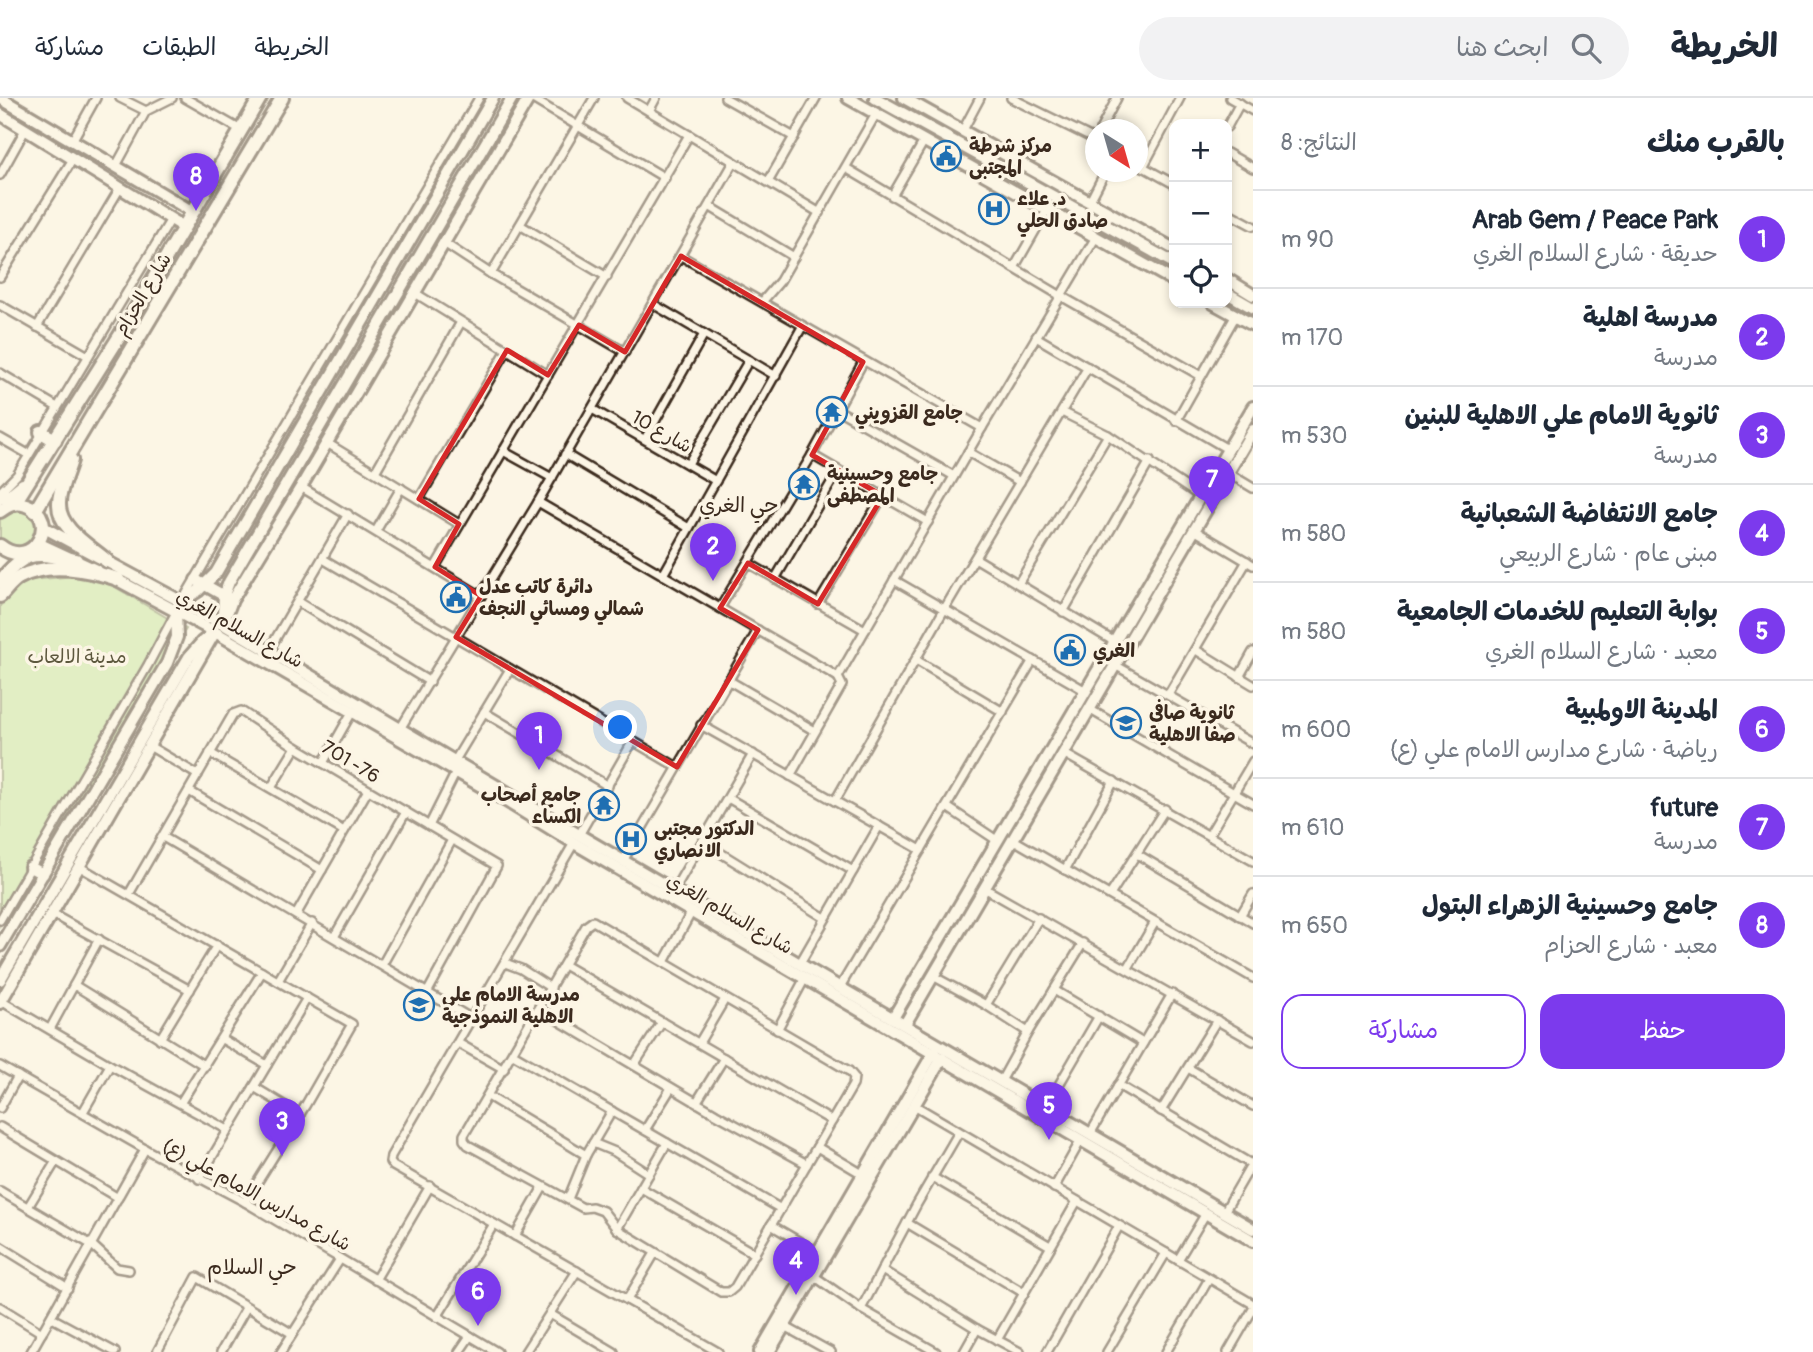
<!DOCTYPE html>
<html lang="ar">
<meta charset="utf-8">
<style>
:root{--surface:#fff;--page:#f2f2f3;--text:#1f2937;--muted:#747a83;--line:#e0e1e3;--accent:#7c3aed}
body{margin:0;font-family:Pangolin,"Playpen Sans Arabic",sans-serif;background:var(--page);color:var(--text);direction:rtl}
.controls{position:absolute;right:21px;top:21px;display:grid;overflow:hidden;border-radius:14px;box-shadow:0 4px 10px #0003}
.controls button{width:63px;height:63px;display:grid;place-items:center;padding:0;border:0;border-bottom:2px solid var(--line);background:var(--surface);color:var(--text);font:35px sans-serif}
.compass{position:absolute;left:1085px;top:21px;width:63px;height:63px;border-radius:50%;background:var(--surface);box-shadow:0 4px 10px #0003;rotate:143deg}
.you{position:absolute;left:621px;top:630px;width:24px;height:24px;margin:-18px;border:5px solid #fff;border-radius:50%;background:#1a73e8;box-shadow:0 0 0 10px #1a73e833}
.badge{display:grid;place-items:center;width:46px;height:46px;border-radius:50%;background:var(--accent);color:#fff;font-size:23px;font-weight:700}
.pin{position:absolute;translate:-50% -58px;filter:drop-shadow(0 2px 4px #0008)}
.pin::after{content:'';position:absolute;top:37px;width:24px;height:21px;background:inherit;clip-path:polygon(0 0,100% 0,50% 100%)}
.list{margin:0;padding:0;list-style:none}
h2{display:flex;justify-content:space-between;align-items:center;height:91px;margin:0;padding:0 28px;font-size:30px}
h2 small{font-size:23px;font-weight:400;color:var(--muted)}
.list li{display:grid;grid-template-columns:46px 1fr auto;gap:21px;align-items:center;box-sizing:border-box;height:98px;padding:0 28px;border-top:2px solid var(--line)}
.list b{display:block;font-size:26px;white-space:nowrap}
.list p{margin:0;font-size:23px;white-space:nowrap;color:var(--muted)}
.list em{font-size:23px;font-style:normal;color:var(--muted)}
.actions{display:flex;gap:14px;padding:21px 28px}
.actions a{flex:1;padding:16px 0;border:2px solid var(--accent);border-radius:21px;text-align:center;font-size:24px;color:var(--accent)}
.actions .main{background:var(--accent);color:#fff}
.icon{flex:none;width:38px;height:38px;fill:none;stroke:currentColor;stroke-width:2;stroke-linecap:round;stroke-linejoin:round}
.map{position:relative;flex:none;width:1253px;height:1254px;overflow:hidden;direction:ltr}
header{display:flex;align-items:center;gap:42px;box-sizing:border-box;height:98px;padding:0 35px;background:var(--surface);border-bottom:2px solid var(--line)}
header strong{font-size:33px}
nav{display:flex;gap:38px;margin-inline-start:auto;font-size:24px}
.search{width:490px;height:63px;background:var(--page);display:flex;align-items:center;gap:18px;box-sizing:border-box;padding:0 24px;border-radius:38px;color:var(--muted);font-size:26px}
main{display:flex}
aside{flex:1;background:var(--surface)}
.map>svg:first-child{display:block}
.green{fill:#c3e49c;stroke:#7f875d;stroke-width:2}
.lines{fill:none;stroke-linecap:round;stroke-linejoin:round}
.street-casing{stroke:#3b2a1e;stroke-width:12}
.secondary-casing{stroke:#3b2a1e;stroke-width:16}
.primary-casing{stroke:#3b2a1e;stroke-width:18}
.street{stroke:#fcf5e5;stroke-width:7}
.secondary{stroke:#fcf5e5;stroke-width:10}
.primary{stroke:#fcf5e5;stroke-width:12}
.marked{fill:none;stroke:#d62828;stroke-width:5;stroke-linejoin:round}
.labels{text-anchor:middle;stroke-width:7;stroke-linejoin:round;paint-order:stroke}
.poi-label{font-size:19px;font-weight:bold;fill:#3b2a1e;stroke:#fcf5e5;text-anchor:start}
.street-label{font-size:19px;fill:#3b2a1e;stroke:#fcf5e5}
.park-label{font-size:19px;fill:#5d583e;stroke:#fcf5e5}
.neighbourhood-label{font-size:21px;fill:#3b2a1e;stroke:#fcf5e5}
</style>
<header>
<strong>الخريطة</strong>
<div class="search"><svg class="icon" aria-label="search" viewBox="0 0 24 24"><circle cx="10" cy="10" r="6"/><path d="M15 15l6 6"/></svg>ابحث هنا</div>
<nav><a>الخريطة</a><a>الطبقات</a><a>مشاركة</a></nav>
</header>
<main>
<aside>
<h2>بالقرب منك<small>النتائج: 8</small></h2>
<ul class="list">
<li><span class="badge">1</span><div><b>Arab Gem / Peace Park</b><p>حديقة · شارع السلام الغري</p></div><em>90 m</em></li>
<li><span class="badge">2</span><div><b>مدرسة اهلية</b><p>مدرسة</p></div><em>170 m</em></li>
<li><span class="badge">3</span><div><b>ثانوية الامام علي الاهلية للبنين</b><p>مدرسة</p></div><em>530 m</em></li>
<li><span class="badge">4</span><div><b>جامع الانتفاضة الشعبانية</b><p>مبنى عام · شارع الربيعي</p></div><em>580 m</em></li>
<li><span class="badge">5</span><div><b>بوابة التعليم للخدمات الجامعية</b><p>معبد · شارع السلام الغري</p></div><em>580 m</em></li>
<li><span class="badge">6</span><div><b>المدينة الاولمبية</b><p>رياضة · شارع مدارس الامام علي (ع)</p></div><em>600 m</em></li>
<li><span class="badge">7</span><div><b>future</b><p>مدرسة</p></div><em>610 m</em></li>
<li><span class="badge">8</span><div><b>جامع وحسينية الزهراء البتول</b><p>معبد · شارع الحزام</p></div><em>650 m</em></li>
</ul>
<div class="actions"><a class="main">حفظ</a><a>مشاركة</a></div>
</aside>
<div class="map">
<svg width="1253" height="1254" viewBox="0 0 1253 1254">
<rect width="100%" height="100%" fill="#fcf5e5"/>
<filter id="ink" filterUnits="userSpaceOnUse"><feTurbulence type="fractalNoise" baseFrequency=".0143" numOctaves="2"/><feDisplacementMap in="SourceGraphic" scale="14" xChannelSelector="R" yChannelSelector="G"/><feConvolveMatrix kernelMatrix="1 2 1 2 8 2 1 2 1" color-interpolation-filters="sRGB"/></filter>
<g filter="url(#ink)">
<g class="green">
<path d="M11,411C41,412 47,438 19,451L0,441V419Z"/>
<polygon points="87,477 115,489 186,531 0,827 0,508 10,492 30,482"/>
</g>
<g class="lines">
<g class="street-casing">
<g id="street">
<polyline points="120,0 146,13"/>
<polyline points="185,0 241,32"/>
<polyline points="531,0 665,80"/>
<polyline points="627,0 820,115"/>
<polyline points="725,0 794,39"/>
<polyline points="1011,0 1096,42"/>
<polyline points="1230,0 1253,13"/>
<polyline points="649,13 656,0"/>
<polyline points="1227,29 1240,5"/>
<polyline points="963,32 980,0"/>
<polyline points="1100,32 1117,0"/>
<polyline points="72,43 96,0"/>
<polyline points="1227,55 1253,70"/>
<polyline points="1138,66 1174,86"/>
<polyline points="116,68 146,13 172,0"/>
<polyline points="1143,69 1180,0"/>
<polyline points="846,70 1061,198 1201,278"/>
<polyline points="0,77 25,32"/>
<polyline points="768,84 816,0"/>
<polyline points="892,98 924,43"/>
<polyline points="1090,103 1105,74"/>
<polyline points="709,108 794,159"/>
<polyline points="1227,114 1253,128"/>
<polyline points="520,127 607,179"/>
<polyline points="444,145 491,176 625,254"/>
<polyline points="681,158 982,330"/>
<polyline points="1014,170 1047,112"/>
<polyline points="491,176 594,0"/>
<polyline points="0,179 73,61"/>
<polyline points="415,195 548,277"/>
<polyline points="762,204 780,183 876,16"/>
<polyline points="653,206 776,278"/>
<polyline points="0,207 88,258"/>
<polyline points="37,229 120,90"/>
<polyline points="1036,239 1229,352"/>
<polyline points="0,275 57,309"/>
<polyline points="592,311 716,383"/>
<polyline points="838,312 954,378"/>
<polyline points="1062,314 1108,337 1201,399"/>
<polyline points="1176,323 1236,217"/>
<polyline points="0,340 28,356"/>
<polyline points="645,341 704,236"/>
<polyline points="327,345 459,426"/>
<polyline points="503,353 552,380"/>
<polyline points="968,354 1020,384"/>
<polyline points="565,356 689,430"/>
<polyline points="812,357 928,424"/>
<polyline points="688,366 749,262"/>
<polyline points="375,374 461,224"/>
<polyline points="1228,375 1253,390"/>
<polyline points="301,389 481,498"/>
<polyline points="0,394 17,377 171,121"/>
<polyline points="419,401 507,252"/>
<polyline points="538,404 838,579 982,330 1096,139"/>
<polyline points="1194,432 1253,467"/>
<polyline points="376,433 401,390"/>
<polyline points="975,460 1115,544"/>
<polyline points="323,461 677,669"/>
<polyline points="748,465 865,532"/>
<polyline points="435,469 689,37"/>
<polyline points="663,477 802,229"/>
<polyline points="775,481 838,373"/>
<polyline points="894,482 1086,593"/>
<polyline points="1018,486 1108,337"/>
<polyline points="184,500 479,0"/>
<polyline points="298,504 430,584"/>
<polyline points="818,506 883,398"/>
<polyline points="720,510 812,357 863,264"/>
<polyline points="1063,514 1150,363"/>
<polyline points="269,552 348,416"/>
<polyline points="1196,552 1253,587"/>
<polyline points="916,562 1003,614"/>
<polyline points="1115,567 1253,646"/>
<polyline points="1239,579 1253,554"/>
<polyline points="728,582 815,633"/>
<polyline points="1168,597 1247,463"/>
<polyline points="1089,611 1253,706"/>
<polyline points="484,614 608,688"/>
<polyline points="701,627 921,752"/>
<polyline points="400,631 538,404 734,64"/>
<polyline points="151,649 198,677"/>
<polyline points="210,655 344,733"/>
<polyline points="1063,655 1253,763"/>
<polyline points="454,664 510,571"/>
<polyline points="323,665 352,614"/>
<polyline points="790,678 842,587 838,579"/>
<polyline points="271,690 296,649"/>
<polyline points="189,693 322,772"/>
<polyline points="728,700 853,773"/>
<polyline points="835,703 945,510 1088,269"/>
<polyline points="947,709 998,743"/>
<polyline points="429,728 456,674"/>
<polyline points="579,737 633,643"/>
<polyline points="1209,737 1253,663"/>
<polyline points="163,739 472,921"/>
<polyline points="1012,741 1253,880"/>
<polyline points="703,744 825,820"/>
<polyline points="574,745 391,1058 390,1064 393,1068 718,1254"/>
<polyline points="1137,756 1253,825"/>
<polyline points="623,763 758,532"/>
<polyline points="80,769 352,926 305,1008 245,1104"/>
<polyline points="1065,772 1114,683"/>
<polyline points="984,790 1253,943"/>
<polyline points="674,792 753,656"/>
<polyline points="129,796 233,616 241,613 296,649 497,768 427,895"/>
<polyline points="1110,797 1165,711"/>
<polyline points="52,816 190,892"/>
<polyline points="296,817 368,692"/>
<polyline points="1240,818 1253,796"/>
<polyline points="0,822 148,567 175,516"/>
<polygon points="593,823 849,973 854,979 853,987 735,1189 729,1194 721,1194 617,1131 603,1113 592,1109 583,1110 468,1047 464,1042 464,1037 586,828"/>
<polyline points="334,839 406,714"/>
<polyline points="664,864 692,813"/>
<polyline points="505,865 521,871 551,890"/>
<polyline points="800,865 879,728"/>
<polyline points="382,867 452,742"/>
<polyline points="564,867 832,1023"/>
<polyline points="1128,870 1155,824"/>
<polyline points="933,878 986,907 1028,934"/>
<polyline points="278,883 312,825"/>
<polyline points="74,887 205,968"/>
<polyline points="840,889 1033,562"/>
<polyline points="1054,892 1143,945"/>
<polyline points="1,903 110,967 228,1032"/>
<polyline points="986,907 1039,820"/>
<polyline points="539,911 716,1016 807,1066"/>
<polyline points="50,931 99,841"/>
<polyline points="777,932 805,880"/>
<polyline points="160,941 217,847"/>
<polyline points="222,941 267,967"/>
<polyline points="458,945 504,971"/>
<polyline points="699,945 725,901"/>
<polyline points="513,956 781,1111"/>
<polyline points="634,967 662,924"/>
<polyline points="0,968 145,1051 245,1104 497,1254"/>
<polyline points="1188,970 1253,1008"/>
<polyline points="1001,983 1028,934 1083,845"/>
<polyline points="1118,987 1251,1066"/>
<polyline points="254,989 300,1017"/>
<polyline points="488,998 586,1057"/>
<polyline points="181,1004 262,874"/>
<polyline points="696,1005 724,960"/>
<polyline points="914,1007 1253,1206"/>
<polyline points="1046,1009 1099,918"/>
<polyline points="0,1010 18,978"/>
<polyline points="1161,1013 1217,922"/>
<polyline points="83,1014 110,967"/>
<polyline points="0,1029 118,1100"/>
<polyline points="645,1032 671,990"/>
<polyline points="1090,1036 1172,896"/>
<polyline points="593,1045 615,1054 649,1076"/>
<polyline points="817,1049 864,1077"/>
<polyline points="932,1079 1050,1148"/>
<polyline points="199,1081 307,900"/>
<polyline points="641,1090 755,1156"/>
<polyline points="1054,1090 1081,1042"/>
<polyline points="0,1093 92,1147 117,1170 129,1172"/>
<polyline points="568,1101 586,1057 612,1013"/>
<polyline points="28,1109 56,1063"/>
<polyline points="1224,1114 1253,1064"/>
<polyline points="907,1125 1024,1195"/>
<polyline points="771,1127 819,1155"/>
<polyline points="617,1131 667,1045"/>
<polyline points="515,1138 543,1089"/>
<polyline points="0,1148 68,1190"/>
<polyline points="1178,1162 1206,1115"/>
<polyline points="882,1172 977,1231 1020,1254"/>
<polyline points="814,1178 861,1211 936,1254"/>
<polyline points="375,1182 430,1088"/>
<polyline points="627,1202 655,1155"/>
<polyline points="0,1209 42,1235"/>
<polyline points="861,1211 917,1106 959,1034"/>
<polyline points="550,1216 614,1254"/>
<polyline points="437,1219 494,1126"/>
<polyline points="52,1220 115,1254"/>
<polyline points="784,1228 831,1254"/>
<polyline points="997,1242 1077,1103"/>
<polyline points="31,1254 145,1051"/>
<polyline points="157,1254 197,1179 291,1235"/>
<polyline points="221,1254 246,1210"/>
<polyline points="281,1254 340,1161"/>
<polyline points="459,1254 470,1238"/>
<polyline points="525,1254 577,1173"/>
<polyline points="964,1254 977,1231"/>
<polyline points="1047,1254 1119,1128"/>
<polyline points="1107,1254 1166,1155"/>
<polyline points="1166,1254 1209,1181"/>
<polyline points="1228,1254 1253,1211"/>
</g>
</g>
<g class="secondary-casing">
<g id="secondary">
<polyline points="0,0 193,114"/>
<polyline points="848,0 1174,183"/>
<polyline points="875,0 1174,165"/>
<polyline points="904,0 1174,151"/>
<polyline points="0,16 184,129"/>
<polyline points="1227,181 1253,197"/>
<polyline points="1227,195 1253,210"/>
<polyline points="1213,205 1253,227"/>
<polyline points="43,429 223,526 579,737 1253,1131"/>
<polyline points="38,445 96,472"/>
<polyline points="110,478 215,534 493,695 574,745 1253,1143"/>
<polyline points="196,482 230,501"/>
<polyline points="182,503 198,493 216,475 493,0"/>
<polyline points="223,516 224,497 229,484 512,0"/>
<polyline points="223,526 232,502 301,389 529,0"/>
<polyline points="30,769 43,776"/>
<polyline points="0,848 167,565 177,539 176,514"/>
<polyline points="0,882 189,559 202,544 212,536"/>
<polyline points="0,905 215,534"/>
<polyline points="893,920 1253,309"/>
<polyline points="905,926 1253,332"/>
<polyline points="760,1254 934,954"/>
<polyline points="769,1254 942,960"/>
</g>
</g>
<g class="primary-casing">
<g id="primary">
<polyline points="41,334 55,342"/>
<path d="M71,362C67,376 59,391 59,405C58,431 90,448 107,463"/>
<polyline points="0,399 12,396 23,387"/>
<polyline points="14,406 121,236 260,0"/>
<path d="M0,413C8,407 16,403 26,407C62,419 34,475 0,448"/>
<polyline points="35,413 282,0"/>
<path d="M0,484C26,449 37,456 76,462"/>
<path d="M0,498C6,492 12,483 20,479C49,463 88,472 118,481"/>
</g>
</g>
<use href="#street" class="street"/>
<use href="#secondary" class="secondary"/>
<use href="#primary" class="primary"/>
</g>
</g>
<path d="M0 0H1253V1254H0ZM681,158L863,264L812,357L883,398L818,506L748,465L720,510L758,532L677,669L456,539L481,498L435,469L459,426L419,401L507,252L548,277L579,227L625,254Z" fill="#fcf5e5" fill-opacity=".55" fill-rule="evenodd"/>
<path class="marked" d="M681,158L863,264L812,357L883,398L818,506L748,465L720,510L758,532L677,669L456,539L481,498L435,469L459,426L419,401L507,252L548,277L579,227L625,254Z"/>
<defs>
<g id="civic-ring" transform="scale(1.575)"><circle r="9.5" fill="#fcf5e5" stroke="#1f6fb2" stroke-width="1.5"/><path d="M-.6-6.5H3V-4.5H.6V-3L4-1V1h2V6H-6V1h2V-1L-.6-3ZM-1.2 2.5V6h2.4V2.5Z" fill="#1f6fb2"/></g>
<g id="hospital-ring" transform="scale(1.575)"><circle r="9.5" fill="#fcf5e5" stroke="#1f6fb2" stroke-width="1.5"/><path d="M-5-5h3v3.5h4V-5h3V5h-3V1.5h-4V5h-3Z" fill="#1f6fb2"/></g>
<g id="temple-ring" transform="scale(1.575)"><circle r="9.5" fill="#fcf5e5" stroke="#1f6fb2" stroke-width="1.5"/><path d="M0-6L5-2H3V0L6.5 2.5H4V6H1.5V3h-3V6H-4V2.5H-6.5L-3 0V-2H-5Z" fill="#1f6fb2"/></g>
<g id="school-ring" transform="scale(1.575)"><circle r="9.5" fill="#fcf5e5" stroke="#1f6fb2" stroke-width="1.5"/><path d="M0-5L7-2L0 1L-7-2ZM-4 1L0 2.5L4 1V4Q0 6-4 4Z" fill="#1f6fb2"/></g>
</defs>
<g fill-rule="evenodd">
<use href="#civic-ring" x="946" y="58"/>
<use href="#hospital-ring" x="994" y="111"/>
<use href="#temple-ring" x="832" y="314"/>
<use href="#temple-ring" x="804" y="386"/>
<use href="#civic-ring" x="456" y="499"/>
<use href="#civic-ring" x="1070" y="552"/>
<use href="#school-ring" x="1126" y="625"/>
<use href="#temple-ring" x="604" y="707"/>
<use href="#hospital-ring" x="631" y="741"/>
<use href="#school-ring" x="419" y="907"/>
</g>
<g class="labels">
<g class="poi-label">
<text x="969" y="54">مركز شرطة<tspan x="969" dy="22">المجتبى</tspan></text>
<text x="1017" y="107">د. علاء<tspan x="1017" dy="22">صادق الحلي</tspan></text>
<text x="855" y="321">جامع القزويني</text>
<text x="827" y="382">جامع وحسينية<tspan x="827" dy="22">المصطفى</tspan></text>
<text x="479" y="495">دائرة كاتب عدل<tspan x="479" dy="22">شمالي ومسائي النجف</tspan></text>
<text x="1093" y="559">الغري</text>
<text x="1149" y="621">ثانوية صافي<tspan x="1149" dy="22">صفا الاهلية</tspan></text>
<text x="581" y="703" text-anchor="end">جامع أصحاب<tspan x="581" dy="22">الكساء</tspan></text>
<text x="654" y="737">الدكتور مجتبى<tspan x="654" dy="22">الانصاري</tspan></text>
<text x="442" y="903">مدرسة الامام علي<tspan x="442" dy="22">الاهلية النموذجية</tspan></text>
</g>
<g class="street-label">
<text transform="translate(142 196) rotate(-59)" y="7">شارع الحزام</text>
<text transform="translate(662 333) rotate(30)" y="7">شارع 10</text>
<text transform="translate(240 530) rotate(29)" y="7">شارع السلام الغري</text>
<text transform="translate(351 663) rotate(31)" y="7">701 -76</text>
<text transform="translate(730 815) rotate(30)" y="7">شارع السلام الغري</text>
<text transform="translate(257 1096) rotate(29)" y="7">شارع مدارس الامام علي (ع)</text>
</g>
<g class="park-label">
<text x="77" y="565">مدينة الالعاب</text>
</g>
<g class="neighbourhood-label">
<text x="739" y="414">حي الغري</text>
<text x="252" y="1176">حي السلام</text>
</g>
</g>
</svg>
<div class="controls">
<button>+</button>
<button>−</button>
<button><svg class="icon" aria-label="locate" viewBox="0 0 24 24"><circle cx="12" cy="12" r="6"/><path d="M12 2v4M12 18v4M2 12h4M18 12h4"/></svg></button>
</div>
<svg class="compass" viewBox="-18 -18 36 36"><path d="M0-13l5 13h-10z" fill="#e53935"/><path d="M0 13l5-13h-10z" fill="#747a83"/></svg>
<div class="you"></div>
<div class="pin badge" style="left:539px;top:672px">1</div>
<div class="pin badge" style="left:713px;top:483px">2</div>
<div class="pin badge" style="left:282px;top:1058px">3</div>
<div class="pin badge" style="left:796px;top:1197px">4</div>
<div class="pin badge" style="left:1049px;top:1042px">5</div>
<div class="pin badge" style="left:478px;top:1228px">6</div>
<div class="pin badge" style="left:1212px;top:416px">7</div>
<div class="pin badge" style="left:196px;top:113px">8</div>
</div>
</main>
